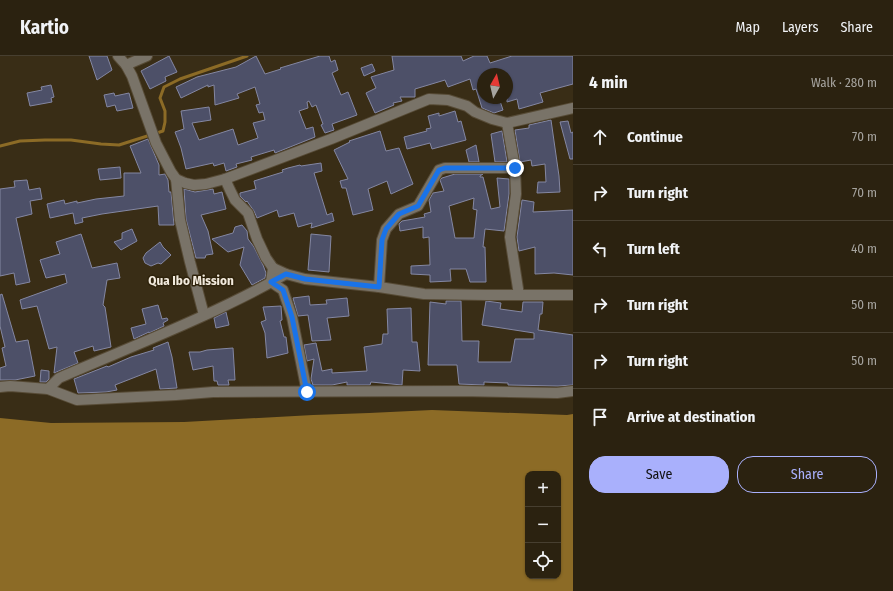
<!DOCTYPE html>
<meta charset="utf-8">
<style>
:root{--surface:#2b2210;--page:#372f1e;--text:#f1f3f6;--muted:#a6a49f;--line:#473f30;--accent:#a9b0fc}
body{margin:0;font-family:"Fira Sans Condensed",sans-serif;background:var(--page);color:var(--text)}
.controls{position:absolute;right:12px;bottom:12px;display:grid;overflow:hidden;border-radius:8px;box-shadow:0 1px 3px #0004}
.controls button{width:36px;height:36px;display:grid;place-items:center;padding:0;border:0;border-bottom:1px solid var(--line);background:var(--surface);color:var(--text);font:20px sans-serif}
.compass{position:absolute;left:477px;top:12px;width:36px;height:36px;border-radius:50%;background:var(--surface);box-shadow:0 1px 3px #0004;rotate:8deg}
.stop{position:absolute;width:12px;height:12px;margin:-9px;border:3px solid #1a73e8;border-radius:50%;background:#fff}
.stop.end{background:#1a73e8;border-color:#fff;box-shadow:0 1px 4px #0008}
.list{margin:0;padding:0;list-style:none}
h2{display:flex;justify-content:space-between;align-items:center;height:52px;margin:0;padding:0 16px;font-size:17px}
h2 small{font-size:13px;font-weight:400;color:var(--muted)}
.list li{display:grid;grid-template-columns:26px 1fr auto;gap:12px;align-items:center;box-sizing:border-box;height:56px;padding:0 16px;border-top:1px solid var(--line)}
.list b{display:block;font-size:15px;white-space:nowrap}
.list em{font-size:13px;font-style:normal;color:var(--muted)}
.actions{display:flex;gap:8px;padding:12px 16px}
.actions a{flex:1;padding:9px 0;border:1px solid var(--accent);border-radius:16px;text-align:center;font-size:14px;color:var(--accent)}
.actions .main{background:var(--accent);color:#111}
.icon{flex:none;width:22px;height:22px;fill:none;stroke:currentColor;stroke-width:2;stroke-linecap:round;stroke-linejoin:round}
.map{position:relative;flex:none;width:573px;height:535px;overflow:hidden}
header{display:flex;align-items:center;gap:24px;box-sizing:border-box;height:56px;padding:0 20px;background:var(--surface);border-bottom:1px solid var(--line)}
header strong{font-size:19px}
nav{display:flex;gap:22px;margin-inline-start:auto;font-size:14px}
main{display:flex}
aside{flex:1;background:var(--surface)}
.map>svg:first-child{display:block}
.water{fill:#8c6b26;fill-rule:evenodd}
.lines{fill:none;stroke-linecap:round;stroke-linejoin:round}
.stream{stroke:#8c6b26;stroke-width:3}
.building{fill:#4d5068;stroke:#8487a2;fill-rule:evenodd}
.minor-casing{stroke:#574b36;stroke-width:12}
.minor{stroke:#797368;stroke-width:10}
.route{stroke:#1a73e8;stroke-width:5}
.labels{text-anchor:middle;stroke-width:3;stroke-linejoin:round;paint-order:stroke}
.quarter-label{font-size:13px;font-weight:bold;fill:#f2eadd;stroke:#2f230c}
</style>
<header>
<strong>Kartio</strong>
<nav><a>Map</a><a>Layers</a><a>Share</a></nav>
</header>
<main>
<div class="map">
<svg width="573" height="535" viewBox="0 0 573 535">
<rect width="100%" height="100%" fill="#392d16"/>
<path class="water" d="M432,354L567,359L573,358V535H0V362L51,367L184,366L313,359L369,357ZM528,418H558V520H528Z"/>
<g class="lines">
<polyline class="stream" points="0,90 20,85 45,84 71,84 101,88 119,89 163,75 165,66 165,55 160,42 164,31 180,23 247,0"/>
</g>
<g class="building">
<polygon points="89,0 107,0 112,14 97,24"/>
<polygon points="169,0 177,16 165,21 166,25 150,33 141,15"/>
<polygon points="256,0 265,18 281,13 280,12 320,0 329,0 331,6 335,4 338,14 332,17 341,39 348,36 357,59 332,68 334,74 325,77 321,69 323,68 316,49 312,51 309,45 307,46 308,52 299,55 306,73 313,71 315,81 275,97 274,94 251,101 252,104 236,108 237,111 226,115 224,107 214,110 213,107 186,113 181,92 175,76 184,73 181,55 209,51 211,64 192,67 199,84 233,73 238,89 258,82 253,67 265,64 263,56 259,57 256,49 260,48 255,31 237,38 239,42 215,49 214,29 208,31 208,29 181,42 176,31 197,21 236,11"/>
<polygon points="392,0 461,0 463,5 474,0 487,0 490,7 512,0 573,0 573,28 540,37 543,46 519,53 517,43 507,46 507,18 483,18 483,42 499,42 503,54 494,57 482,52 476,33 473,34 470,23 448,31 445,24 415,33 415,41 400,41 402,45 393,47 394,49 375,57 366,37 376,32 371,21 394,14"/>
<polygon points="372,8 375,15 364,20 361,12"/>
<polygon points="51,29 54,41 51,42 52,46 30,50 27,37 42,34 41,31"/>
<polygon points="114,37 115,40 129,37 133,52 117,55 115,49 107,51 104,39"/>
<polygon points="455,55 458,66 461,65 466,84 432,93 430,87 407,93 404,81 427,75 426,73 431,72 428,60 439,57 439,60"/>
<polygon points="551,64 559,120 560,136 537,137 538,126 546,126 545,108 532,110 531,104 520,106 515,74 529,72 529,69"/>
<polygon points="568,65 571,77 573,76 573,103 570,103 560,66"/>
<polygon points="380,75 386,95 399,92 413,128 391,138 387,125 368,133 373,154 353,159 346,132 342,132 340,125 348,123 334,94 350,86 349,85"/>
<polygon points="502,75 507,106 495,106 491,78"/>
<polygon points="148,83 159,109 159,119 165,118 168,124 169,136 171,136 174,169 159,169 158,150 102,158 82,162 83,166 75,168 73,157 50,162 47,148 64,144 65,148 77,145 77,147 96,143 124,140 124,117 141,117 130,90"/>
<polygon points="476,89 479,106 469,106 466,94"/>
<polygon points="321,107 322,115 314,117 327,159 332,157 334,165 311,172 312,167 298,171 294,157 279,161 277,154 257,162 254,155 249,148 247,145 246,146 240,140 240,137 256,133 254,125 283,116 282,114 288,112 300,109 301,110"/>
<polygon points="120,111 121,122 100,124 98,113"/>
<path d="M455,118H483L480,120V121H483L491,153L500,151L497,122L509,123V138L504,175L485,173L483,191H485L486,226H470L466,213H450L451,225L430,226V219L411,218V210L430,209L429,181L423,182V171L400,175L399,168L402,165L425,161L424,158L431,156L429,144L433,137L444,135L440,124L442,122ZM474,142L473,153L477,154L474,182H455L449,150Z"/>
<polygon points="27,124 29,134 40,132 42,143 30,145 32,158 16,162 30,226 16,229 14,217 0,220 0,133 15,131 14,125"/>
<polygon points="184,133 195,136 213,133 214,138 222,136 226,153 201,159 208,175 213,198 206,199 205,202 196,202 186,163"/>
<polygon points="522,144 534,146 533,156 573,154 573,219 554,217 535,218 535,191 519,195 517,181"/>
<polygon points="242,169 247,175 248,183 254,191 263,209 266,217 265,222 252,229 240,209 244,191 228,196 212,183 233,177 235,171"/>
<polygon points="132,173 137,185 121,194 114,186 122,183 122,177"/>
<polygon points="81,178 92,212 117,207 120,222 107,224 103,249 105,251 111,291 94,295 93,290 74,296 78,307 54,317 57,291 49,293 37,250 22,253 20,244 67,227 65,218 46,222 40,204 60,198 56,186"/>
<polygon points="311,178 331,180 329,216 308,214"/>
<polygon points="160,186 163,191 171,199 161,208 158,207 151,210 145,207 143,202 146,197"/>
<polygon points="2,238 16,286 28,284 35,320 15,324 0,324 0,312 6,310 2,292 5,291 0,270 0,239"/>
<polygon points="309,240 310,249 327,248 326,244 347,242 349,260 327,262 331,284 312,285 308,259 298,260 293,242"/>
<polygon points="446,245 461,245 462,285 479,285 478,306 511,306 515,283 534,283 534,277 482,269 486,245 501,247 500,253 522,256 523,246 543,246 542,258 540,258 538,274 573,279 573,329 558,330 508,329 508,327 484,326 484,329 459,328 457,309 428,309 430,246 446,248"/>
<polygon points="158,249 162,263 167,262 168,264 163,267 164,270 149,277 149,276 134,283 131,272 146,268 142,253"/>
<polygon points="281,250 282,264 280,265 284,281 286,281 288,297 267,302 265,277 261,266 266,264 263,251"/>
<polygon points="411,252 412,286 417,286 420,315 403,314 402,329 371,326 370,329 347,329 347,326 332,329 313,329 311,323 314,303 307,305 304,289 316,287 322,315 332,313 332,317 367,315 364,291 382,288 383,278 388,278 387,253"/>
<polygon points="226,256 229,269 216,272 214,262"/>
<polygon points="168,286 172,301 177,332 160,333 156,313 115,329 117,334 106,336 78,337 74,323 107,310 108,311 131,301 154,294 153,292"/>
<polygon points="233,292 235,324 228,324 229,329 218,329 217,325 214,325 213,310 193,314 189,296 200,296 207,294"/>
<polygon points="41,314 49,315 49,323 46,326 40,326"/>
</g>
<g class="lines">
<g class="minor-casing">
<g id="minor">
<polyline points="118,0 126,9 132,20 156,87 171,116 176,123 185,127 194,129 206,128 225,123 331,83 429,43 448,44 467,50 475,56 492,63 507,67 573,52"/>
<polyline points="126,9 147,0"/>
<polyline points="507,67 515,112 516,138 510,181 519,239"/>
<polyline points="176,123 180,164 190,206 204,259"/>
<polyline points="225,123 230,134 235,144 248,157 257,183 266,202 273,212 271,226 283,234 292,261 307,336"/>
<polyline points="273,212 286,218 305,223 379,231 424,238 486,239 573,239"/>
<polyline points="379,231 382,184 386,173 399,158 418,150 439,114 445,112 515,112"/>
<polyline points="0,331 10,330 48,333 77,344 176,339 213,336 460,335 557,337 573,335"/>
<path d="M48,333L59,322C135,289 214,259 286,218"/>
</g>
</g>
<use href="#minor" class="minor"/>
</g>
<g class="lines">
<polyline class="route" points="307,336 292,261 283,234 271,226 286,218 305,223 379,231 382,184 386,173 399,158 418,150 439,114 445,112 515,112"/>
</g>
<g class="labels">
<g class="quarter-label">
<text x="191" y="229">Qua Ibo Mission</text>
</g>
</g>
</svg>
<div class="controls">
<button>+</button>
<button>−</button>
<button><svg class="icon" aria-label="locate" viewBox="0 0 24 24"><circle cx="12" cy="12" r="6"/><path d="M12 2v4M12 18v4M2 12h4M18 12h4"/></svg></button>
</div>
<svg class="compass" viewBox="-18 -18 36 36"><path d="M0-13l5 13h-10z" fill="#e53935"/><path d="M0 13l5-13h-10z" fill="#a6a49f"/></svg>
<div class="stop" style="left:307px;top:336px"></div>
<div class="stop end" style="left:515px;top:112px"></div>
</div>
<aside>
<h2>4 min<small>Walk · 280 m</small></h2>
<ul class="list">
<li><svg class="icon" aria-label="ahead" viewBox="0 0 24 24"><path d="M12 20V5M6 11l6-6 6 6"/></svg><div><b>Continue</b></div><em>70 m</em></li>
<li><svg class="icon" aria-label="right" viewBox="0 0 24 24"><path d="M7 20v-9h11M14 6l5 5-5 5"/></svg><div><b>Turn right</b></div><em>70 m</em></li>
<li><svg class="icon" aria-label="left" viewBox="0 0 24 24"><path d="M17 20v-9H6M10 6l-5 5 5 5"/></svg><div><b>Turn left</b></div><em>40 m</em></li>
<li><svg class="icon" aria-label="right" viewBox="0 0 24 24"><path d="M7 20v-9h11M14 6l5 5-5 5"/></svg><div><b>Turn right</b></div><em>50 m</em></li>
<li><svg class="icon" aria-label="right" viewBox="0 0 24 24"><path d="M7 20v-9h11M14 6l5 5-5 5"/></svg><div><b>Turn right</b></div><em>50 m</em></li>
<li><svg class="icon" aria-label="arrive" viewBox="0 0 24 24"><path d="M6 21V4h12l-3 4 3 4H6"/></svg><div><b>Arrive at destination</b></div></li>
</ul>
<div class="actions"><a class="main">Save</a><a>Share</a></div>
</aside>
</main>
